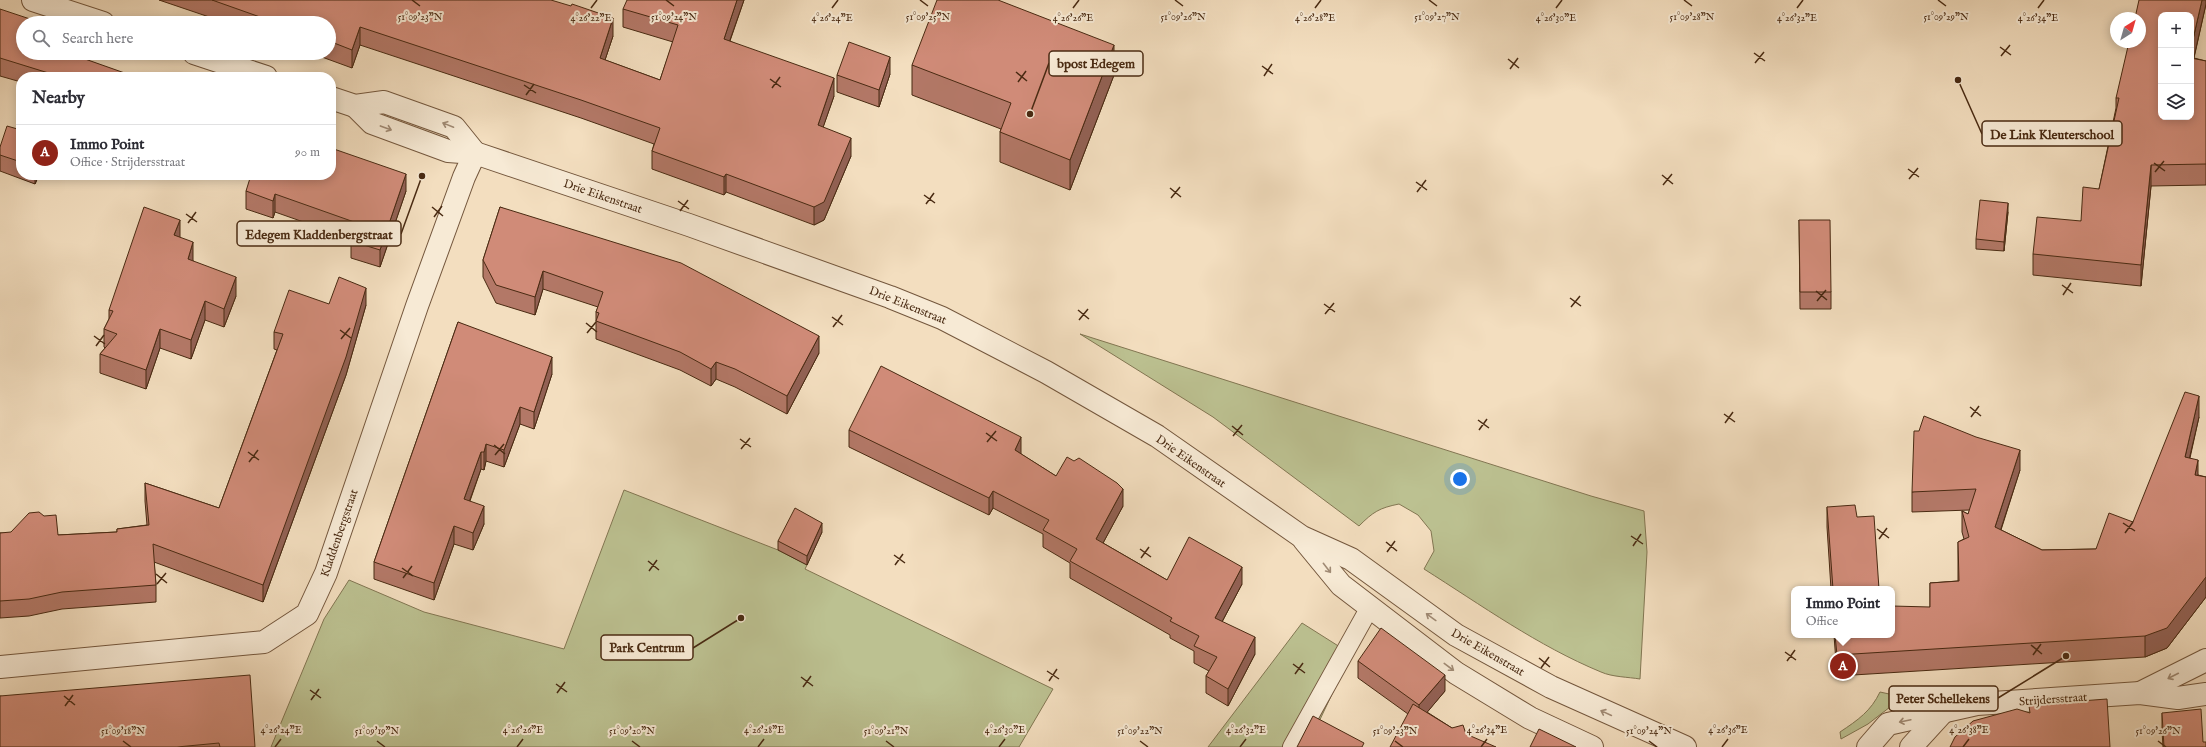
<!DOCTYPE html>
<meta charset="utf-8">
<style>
:root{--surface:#fff;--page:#f7f7f7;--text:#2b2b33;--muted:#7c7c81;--line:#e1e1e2;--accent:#8f2418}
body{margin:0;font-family:"IM FELL English",serif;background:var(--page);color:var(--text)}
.controls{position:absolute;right:12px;top:12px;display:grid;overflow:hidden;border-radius:8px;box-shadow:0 2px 10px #0003}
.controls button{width:36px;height:36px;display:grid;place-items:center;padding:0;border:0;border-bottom:1px solid var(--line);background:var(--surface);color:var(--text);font:20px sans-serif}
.compass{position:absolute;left:2110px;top:12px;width:36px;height:36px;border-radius:50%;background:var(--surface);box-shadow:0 2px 10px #0003;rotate:37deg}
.you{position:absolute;left:1460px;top:479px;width:14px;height:14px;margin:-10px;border:3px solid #fff;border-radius:50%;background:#1a73e8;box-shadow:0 0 0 6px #1a73e833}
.badge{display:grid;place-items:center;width:26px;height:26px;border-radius:50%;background:var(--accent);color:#fff;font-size:13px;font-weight:700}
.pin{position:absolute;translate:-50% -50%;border:2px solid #fff;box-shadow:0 1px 4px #0006}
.popup{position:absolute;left:1791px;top:586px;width:104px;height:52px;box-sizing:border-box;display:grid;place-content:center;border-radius:8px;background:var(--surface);filter:drop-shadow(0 1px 3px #0005);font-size:13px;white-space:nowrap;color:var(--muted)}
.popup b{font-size:15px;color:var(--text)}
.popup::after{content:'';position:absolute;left:50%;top:100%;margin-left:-8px;border:8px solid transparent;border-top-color:var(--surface)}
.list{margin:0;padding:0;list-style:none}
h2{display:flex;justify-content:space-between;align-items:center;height:52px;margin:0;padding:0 16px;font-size:17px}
h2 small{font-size:13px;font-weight:400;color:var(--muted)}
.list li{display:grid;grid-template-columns:26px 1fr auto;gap:12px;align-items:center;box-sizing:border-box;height:56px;padding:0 16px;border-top:1px solid var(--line)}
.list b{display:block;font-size:15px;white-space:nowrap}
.list p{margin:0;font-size:13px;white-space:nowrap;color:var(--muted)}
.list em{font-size:13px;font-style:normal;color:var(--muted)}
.icon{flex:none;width:22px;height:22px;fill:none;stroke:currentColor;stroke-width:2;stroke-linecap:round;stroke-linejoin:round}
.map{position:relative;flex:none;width:2206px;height:747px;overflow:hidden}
.search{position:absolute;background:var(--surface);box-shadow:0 2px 10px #0003;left:16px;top:16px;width:320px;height:44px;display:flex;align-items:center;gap:10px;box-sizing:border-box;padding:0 14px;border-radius:22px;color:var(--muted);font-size:15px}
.panel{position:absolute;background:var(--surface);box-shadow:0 2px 10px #0003;left:16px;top:72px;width:320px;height:108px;border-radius:16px}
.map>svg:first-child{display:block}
.green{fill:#bcc191;stroke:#827652}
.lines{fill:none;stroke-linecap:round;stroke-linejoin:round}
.service-casing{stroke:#74573d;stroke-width:20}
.minor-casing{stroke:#74573d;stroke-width:24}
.tertiary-casing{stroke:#74573d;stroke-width:24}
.service{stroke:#f7ead5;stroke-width:18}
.minor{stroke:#f7ead5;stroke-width:22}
.tertiary{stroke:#f7ead5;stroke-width:22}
.wall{fill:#b37867;stroke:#492a12}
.shaded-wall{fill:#926154;stroke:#492a12}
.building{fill:#d08b78;stroke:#492a12}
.oneway{stroke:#a08a74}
.ticks{fill:none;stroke:#492a12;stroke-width:1.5}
.labels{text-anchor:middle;stroke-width:4;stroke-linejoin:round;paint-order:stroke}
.street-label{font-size:12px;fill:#492a12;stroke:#f7ead5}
.ticks-label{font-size:10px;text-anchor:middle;fill:#492a12;stroke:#f7ead5;stroke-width:4;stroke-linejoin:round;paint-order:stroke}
.leader{fill:none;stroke:#492a12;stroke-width:1.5}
.callout-dot{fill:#492a12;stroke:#f7ead5;stroke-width:1.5}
.callout{fill:#f7ead5;stroke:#492a12;stroke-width:1.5}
.callout-label{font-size:13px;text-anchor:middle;font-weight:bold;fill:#492a12}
</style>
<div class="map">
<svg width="2206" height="747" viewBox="0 0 2206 747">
<rect width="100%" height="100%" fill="#f3debf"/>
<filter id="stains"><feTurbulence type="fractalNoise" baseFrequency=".005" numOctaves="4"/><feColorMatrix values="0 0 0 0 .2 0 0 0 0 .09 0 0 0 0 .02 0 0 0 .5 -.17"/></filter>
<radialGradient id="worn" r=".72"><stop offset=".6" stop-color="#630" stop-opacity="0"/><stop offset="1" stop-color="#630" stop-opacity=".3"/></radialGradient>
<g class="green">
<path d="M1080,334L1591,496L1644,511L1647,552L1640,679C1628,677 1612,677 1601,672C1538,646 1481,605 1424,569L1434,551L1431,531L1418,515L1399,504C1379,508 1373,512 1359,526L1213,417Z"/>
<polygon points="624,490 778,550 807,565 805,569 1053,689 1019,747 271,747 324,619 349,580 424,612 564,649"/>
<polygon points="1302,623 1351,654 1307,747 1208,747"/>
<path d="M1880,692L1903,697L1868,724L1841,739L1840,732C1858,720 1871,711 1880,692Z"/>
</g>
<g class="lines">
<g class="service-casing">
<polyline id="service" points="1292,747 1370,607"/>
</g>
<g class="minor-casing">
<polyline id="minor" points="0,667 264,642 307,614 326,573 417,306 464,177 475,153"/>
</g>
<g class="tertiary-casing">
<g id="tertiary">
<polyline points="33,0 103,23"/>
<polyline points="194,53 266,77"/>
<polyline points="331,98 355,106 384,102 454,127 475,153"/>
<polyline points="355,106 372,123 448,151 475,153 689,225 890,297 942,318 1046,372 1157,436 1302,537 1351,559 1456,635 1551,687 1685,747"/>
<polyline points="1304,540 1341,585 1456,673 1530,718 1592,747"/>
<polyline points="2140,693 2206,660"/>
<polyline points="1868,747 1888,724 1977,704 2140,693 2178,698 2206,694"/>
<polyline points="1911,747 1943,712"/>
</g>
</g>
<use href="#service" class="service"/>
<use href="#minor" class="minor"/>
<use href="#tertiary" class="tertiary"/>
</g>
<g class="wall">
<polygon points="159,0 551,0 613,36 605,60 660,80 673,42 623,27 623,9 744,0 730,41 834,96 823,127 851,156 824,220 814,225 726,192 724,195 652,169 652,151 654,144 581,118 360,45 352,68 311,53 329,53 329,23 227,23"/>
<polygon points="2206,0 2206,4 2194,58 2206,61 2206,185 2151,186 2141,286 2033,275 2033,254 2081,221 2099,189 2116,108 2116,98"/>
<polygon points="0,9 23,53 136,77 21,77 21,82 0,76"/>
<polygon points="912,65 1114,75 1070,190 1000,162 1000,132 1001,129 912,95"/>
<polygon points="890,74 879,107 837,92 837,75"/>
<polygon points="21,130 21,175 39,175 35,184 0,171 0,147"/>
<polygon points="153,175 160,175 159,177"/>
<polygon points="246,191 406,191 380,267 351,258 351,241 352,239 275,212 273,218 246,209"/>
<polygon points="500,207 819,353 787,414 735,387 716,379 711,386 680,370 596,339 596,312 598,307 543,289 535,315 496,303 483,277 483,260"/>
<polygon points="2008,212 2004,251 1976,249 1976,239"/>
<polygon points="1799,220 1831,292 1831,309 1800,309"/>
<polygon points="180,237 193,261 236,296 224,327 205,320 191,359 160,348 146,389 100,373 100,354 105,348 104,347 104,329 109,319 109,310"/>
<polygon points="366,305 346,375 263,602 154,562 156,585 156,602 62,609 29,616 0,618 0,533 58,535 117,532 117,529 147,525 145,501 145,483 219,508 277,350 274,349 274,332"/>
<polygon points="458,322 552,374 534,429 520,424 504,467 486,461 484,470 481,469 470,501 484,524 473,550 454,544 434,600 374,579 374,562"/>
<polygon points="2199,417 2190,458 2198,475 2206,477 2206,597 2167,648 2145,657 1837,676 1834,635 1892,635 1930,607 1930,583 1958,581 1958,542 1964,539 1962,532 1962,511 1968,514 1970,510 1912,512 1912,492 2020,470 2001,530 2042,550 2096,549 2133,522"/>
<polygon points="849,430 1021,454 1056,476 1123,506 1103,543 1167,580 1242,584 1222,622 1255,654 1228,706 1206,693 1206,676 1209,671 1194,663 1194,651 1170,638 1170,635 1070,578 1070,563 1043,547 1043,534 993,508 989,515 849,447"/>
<polygon points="1827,507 1857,517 1879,589 1831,589 1827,527"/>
<polygon points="822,532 807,565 778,550 778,541"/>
<polygon points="1358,661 1445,691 1427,712 1452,728 1466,734 1408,714 1358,678"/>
<polygon points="0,696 255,747 0,747"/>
<polygon points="2162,713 2203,742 2206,747 2163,747 2162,731"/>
</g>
<g class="shaded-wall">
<polygon points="737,0 744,0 724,57 724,39"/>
<polygon points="2202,0 2206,0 2206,4 2191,70 2191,48"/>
<polygon points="613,18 613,36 600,75 600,58"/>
<polygon points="360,27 360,45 352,68 352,50"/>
<polygon points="1114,45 1114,75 1070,190 1070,160"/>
<polygon points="890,57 890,74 879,107 879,90"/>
<polygon points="834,78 834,96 818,142 818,125"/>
<polygon points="851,138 851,156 824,220 814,225 814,207"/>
<polygon points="2151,165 2151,186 2141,286 2141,265"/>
<polygon points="406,174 406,191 380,267 380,250"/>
<polygon points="726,174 726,192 724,195 724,177"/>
<polygon points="35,175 39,175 35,184"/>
<polygon points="275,194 275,212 273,218 273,201"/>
<polygon points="2008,203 2008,212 2004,251 2004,242"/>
<polygon points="180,220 180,239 174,235"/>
<polygon points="193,242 193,261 188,278 188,259"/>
<polygon points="543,271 543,289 535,315 535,297"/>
<polygon points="236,277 236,296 224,327 224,309"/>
<polygon points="366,288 366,305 346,375 263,602 263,585"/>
<polygon points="205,301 205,320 191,359 191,340"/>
<polygon points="160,329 160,348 146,389 146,370"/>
<polygon points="819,336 819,353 787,414 787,396"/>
<polygon points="552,357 552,374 534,429 534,412"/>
<polygon points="716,362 716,379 711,386 711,369"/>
<polygon points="2199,396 2199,417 2185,477 2185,457"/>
<polygon points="520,407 520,424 504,467 504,450"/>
<polygon points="1021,437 1021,454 1015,450"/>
<polygon points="486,444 486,461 484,470 484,452"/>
<polygon points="2020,450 2020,470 1995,547 1995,527"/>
<polygon points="481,452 481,469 464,516 464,499"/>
<polygon points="2198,460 2198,480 2195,475"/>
<polygon points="1123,489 1123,506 1096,556 1096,539"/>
<polygon points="993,491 993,508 989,515 989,498"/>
<polygon points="484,506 484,524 473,550 473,533"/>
<polygon points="822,523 822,532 807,565 807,556"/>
<polygon points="454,526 454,544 434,600 434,583"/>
<polygon points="1242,567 1242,584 1215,635 1215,618"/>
<polygon points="2206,577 2206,597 2167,648 2145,657 2145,636"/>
<polygon points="1255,637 1255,654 1228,706 1228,689"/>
<polygon points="1445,675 1445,691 1419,722 1419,705"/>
</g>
<g class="building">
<polygon points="212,0 551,0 571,6 572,4 613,18 600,58 660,80 678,25 623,9 627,0 737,0 724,39 834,78 818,125 851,138 824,202 814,207 726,174 724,177 652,151 660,128 581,100 360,27 352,50 329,41 329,23 277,23"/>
<polygon points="937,0 998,0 1114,45 1070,160 1000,132 1011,103 912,65"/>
<polygon points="2139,0 2202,0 2191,48 2191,15 2161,15 2161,117 2191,117 2191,58 2206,61 2206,164 2151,165 2141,265 2033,254 2037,217 2081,221 2083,187 2099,189 2119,98 2116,98 2129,42 2140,42 2140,18 2135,18"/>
<polygon points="0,9 42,23 23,23 23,53 68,53 136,77 54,77 55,75 0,58"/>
<polygon points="849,42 890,57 879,90 837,75"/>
<polygon points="7,126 21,130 21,162 0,155 0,147"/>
<polygon points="331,148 406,174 380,250 351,241 357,223 275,194 273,201 246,191 251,175 331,175"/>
<polygon points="1980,200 2008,203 2004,242 1976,239"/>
<polygon points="144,207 180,220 174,235 193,242 188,259 236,277 224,309 205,301 191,340 160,329 146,370 100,354 117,334 104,329 113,311 109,310"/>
<polygon points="500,207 681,263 819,336 787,396 735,369 716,362 711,369 680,352 596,321 599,313 596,312 603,292 543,271 535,297 496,285 483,260"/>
<polygon points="1799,220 1830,220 1831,292 1800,292"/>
<polygon points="339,277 366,288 346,357 263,585 153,544 156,585 62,592 29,599 0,601 0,533 11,532 29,513 39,512 44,516 56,515 58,535 117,532 117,529 149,525 145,483 219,508 283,334 274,332 289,290 329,304"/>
<polygon points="458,322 552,357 534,412 520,407 504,450 486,444 484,452 481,452 464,499 484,506 473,533 454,526 434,583 374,562"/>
<polygon points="881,366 1021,437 1015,450 1056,476 1067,457 1074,461 1079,458 1117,483 1123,489 1096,539 1167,580 1189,537 1242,567 1215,618 1255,637 1228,689 1206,676 1217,657 1194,646 1199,636 1170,621 1172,618 1070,561 1077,549 1043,530 1049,520 993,491 989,498 849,430"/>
<polygon points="2185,392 2199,396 2185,457 2198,460 2195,475 2206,477 2206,577 2167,628 2145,636 1837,655 1835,635 1892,635 1892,606 1930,607 1930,583 1959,581 1958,542 1969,537 1962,511 1968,514 1976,489 1912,492 1914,431 1919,431 1924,416 1976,437 2020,450 1995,527 2042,550 2096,549 2109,513 2133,522"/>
<polygon points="1855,505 1857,517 1874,516 1879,589 1833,589 1827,507"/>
<polygon points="795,508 822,523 807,556 778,541"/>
<polygon points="1381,628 1445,675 1419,705 1358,661"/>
<polygon points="250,675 255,747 220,747 219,743 177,747 0,747 0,696"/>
<polygon points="2107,699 2110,747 1950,747 1955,737 1973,721 2017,709 2030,713 2029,706 2048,701 2067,702"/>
<polygon points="1413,704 1452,728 1463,725 1466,734 1496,747 1390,747"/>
<polygon points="2201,709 2203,742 2206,742 2206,747 2164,747 2162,713"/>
<polygon points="1313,716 1364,743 1362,747 1297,747"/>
<polygon points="1539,729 1576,747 1530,747"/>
</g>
<defs><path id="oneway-shaft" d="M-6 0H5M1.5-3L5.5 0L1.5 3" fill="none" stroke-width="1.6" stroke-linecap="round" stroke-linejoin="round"/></defs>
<g class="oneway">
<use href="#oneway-shaft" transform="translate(448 125) rotate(-158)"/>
<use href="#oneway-shaft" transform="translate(386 128) rotate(20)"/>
<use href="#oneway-shaft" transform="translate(1327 568) rotate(52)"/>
<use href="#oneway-shaft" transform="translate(1431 617) rotate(-144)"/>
<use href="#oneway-shaft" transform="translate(1449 667) rotate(37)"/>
<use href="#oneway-shaft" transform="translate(2173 676) rotate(153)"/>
<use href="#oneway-shaft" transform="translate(1606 713) rotate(-155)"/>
<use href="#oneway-shaft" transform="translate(1905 721) rotate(168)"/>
</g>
<path class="ticks" d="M412,0L420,6M666,0L674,6M920,0L928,6M1175,0L1183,6M1429,0L1437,6M1684,0L1692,6M1938,0L1946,6M591,8L597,0M832,8L838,0M1073,8L1079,0M1315,8L1321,0M1556,8L1562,0M1797,8L1803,0M2038,8L2044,0M2000,47L2011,55M1754,53L1765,61M2001,56L2010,45M1508,59L1519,68M1755,63L1764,52M1262,66L1273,74M1510,69L1518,58M1016,72L1027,81M1264,76L1272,64M770,79L781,87M1018,82L1026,71M524,85L536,93M772,88L780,77M526,95L534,84M2154,163L2165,171M1908,169L1919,177M2155,172L2164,161M1662,175L1673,184M1909,179L1918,168M1416,182L1427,190M1663,185L1672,174M1170,188L1181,197M1417,192L1426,180M924,195L935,203M1171,198L1180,187M678,201L689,209M926,204L934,193M432,207L443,216M680,211L688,200M186,214L197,222M434,217L442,206M188,223L196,212M2062,285L2073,293M1816,291L1827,300M2063,295L2071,283M1570,298L1581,306M1817,301L1826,290M1324,304L1335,312M1571,307L1580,296M1078,310L1089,319M1325,314L1334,303M832,317L843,325M1079,320L1088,309M586,323L597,332M833,327L842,315M340,330L351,338M587,333L596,322M94,336L105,344M341,339L350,328M96,346L104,335M1970,407L1981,416M1724,414L1735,422M1971,417L1979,406M1478,420L1489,428M1725,423L1733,412M1232,426L1243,435M1479,430L1487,419M986,433L997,441M1233,436L1242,425M740,439L751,447M987,442L996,431M494,445L505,454M741,449L750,438M248,452L259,460M495,455L504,444M249,462L258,450M2123,523L2135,531M1877,529L1889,538M2125,533L2133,522M1631,536L1643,544M1879,539L1887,528M1386,542L1397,551M1633,546L1641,534M1140,549L1151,557M1387,552L1395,541M894,555L905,563M1141,558L1149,547M648,561L659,570M895,565L903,554M402,568L413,576M649,571L657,560M156,574L167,583M403,578L412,566M157,584L166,573M2031,645L2042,654M1785,652L1796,660M2033,655L2041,644M1539,658L1550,667M1787,661L1795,650M1293,664L1305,673M1541,668L1549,657M1047,671L1059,679M1295,674L1303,663M801,677L813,686M1049,681L1057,669M556,684L567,692M803,687L811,676M310,690L321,698M557,693L565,682M64,696L75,705M311,700L319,689M65,706L73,695M123,741L131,747M377,741L385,747M632,741L640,747M886,741L894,747M1140,741L1148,747M1395,741L1403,747M1649,741L1657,747M2158,741L2166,747M275,747L281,739M517,747L523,739M758,747L764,739M999,747L1005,739M1240,747L1246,739M1481,747L1487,739M1722,747L1728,739M1963,747L1969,739"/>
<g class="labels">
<g class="street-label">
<text transform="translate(603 196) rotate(19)" y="4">Drie Eikenstraat</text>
<text transform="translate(908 305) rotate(22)" y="4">Drie Eikenstraat</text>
<text transform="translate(1191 461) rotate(35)" y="4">Drie Eikenstraat</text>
<text transform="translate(339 533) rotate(-71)" y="4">Kladdenbergstraat</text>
<text transform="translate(1488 652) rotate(30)" y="4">Drie Eikenstraat</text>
<text transform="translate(2053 699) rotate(-4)" y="4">Strijdersstraat</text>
</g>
</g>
<g class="ticks-label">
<text x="1692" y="20">51°09'28"N</text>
<text x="1946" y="20">51°09'29"N</text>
<text x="420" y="20">51°09'23"N</text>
<text x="674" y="20">51°09'24"N</text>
<text x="928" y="20">51°09'25"N</text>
<text x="1183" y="20">51°09'26"N</text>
<text x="1437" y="20">51°09'27"N</text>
<text x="591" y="21">4°26'22"E</text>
<text x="832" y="21">4°26'24"E</text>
<text x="1073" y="21">4°26'26"E</text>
<text x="1315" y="21">4°26'28"E</text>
<text x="1556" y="21">4°26'30"E</text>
<text x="1797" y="21">4°26'32"E</text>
<text x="2038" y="21">4°26'34"E</text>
<text x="281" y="733">4°26'24"E</text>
<text x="523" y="733">4°26'26"E</text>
<text x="764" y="733">4°26'28"E</text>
<text x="1005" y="733">4°26'30"E</text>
<text x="1246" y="733">4°26'32"E</text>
<text x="1487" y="733">4°26'34"E</text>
<text x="1728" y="733">4°26'36"E</text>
<text x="1969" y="733">4°26'38"E</text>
<text x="123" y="734">51°09'18"N</text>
<text x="377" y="734">51°09'19"N</text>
<text x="632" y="734">51°09'20"N</text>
<text x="886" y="734">51°09'21"N</text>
<text x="1140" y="734">51°09'22"N</text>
<text x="1395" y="734">51°09'23"N</text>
<text x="1649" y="734">51°09'24"N</text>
<text x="2158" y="734">51°09'26"N</text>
</g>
<path class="leader" d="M1030 114L1049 63M1958 80L1982 134M422 176L401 234M741 618L693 648M2066 656L1998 698"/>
<g class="callout-dot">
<circle cx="1030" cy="114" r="4"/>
<circle cx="1958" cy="80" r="4"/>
<circle cx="422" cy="176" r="4"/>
<circle cx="741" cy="618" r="4"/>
<circle cx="2066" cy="656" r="4"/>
</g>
<g class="callout">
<rect x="1049" y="51" width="94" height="25" rx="4"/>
<rect x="1982" y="121" width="140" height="25" rx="4"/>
<rect x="237" y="221" width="164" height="25" rx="4"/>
<rect x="601" y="635" width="92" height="25" rx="4"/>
<rect x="1889" y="686" width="109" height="25" rx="4"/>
</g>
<g class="callout-label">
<text x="1096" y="68">bpost Edegem</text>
<text x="2052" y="139">De Link Kleuterschool</text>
<text x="319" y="239">Edegem Kladdenbergstraat</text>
<text x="647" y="652">Park Centrum</text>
<text x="1943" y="703">Peter Schellekens</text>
</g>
<rect width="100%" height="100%" filter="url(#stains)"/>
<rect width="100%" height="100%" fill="url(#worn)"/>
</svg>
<div class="controls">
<button>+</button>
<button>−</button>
<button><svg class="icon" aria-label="layers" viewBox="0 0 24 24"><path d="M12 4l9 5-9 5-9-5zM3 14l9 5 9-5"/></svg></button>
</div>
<svg class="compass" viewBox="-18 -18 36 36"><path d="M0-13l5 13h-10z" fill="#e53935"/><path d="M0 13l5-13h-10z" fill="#7c7c81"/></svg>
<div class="you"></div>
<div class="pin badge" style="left:1843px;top:666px">A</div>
<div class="popup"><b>Immo Point</b>Office</div>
<div class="search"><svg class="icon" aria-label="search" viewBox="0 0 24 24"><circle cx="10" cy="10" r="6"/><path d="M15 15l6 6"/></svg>Search here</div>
<section class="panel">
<h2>Nearby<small></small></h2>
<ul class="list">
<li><span class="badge">A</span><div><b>Immo Point</b><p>Office · Strijdersstraat</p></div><em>90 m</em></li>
</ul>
</section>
</div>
